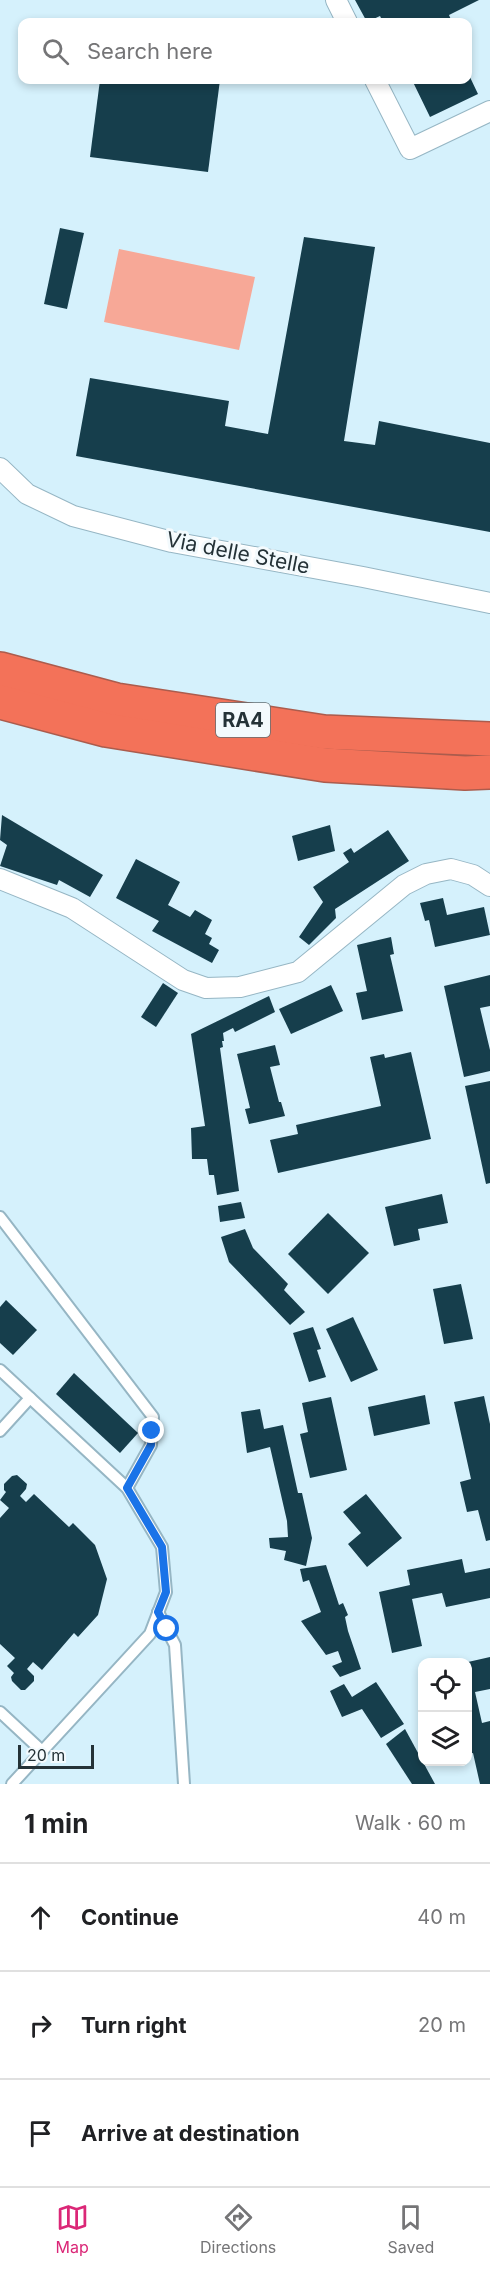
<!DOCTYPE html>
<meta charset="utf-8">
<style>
:root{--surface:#fff;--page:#f2f2f2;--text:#202124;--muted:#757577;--line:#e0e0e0;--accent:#db2777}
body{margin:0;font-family:Inter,sans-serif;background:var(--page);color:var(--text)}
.controls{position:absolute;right:18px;bottom:18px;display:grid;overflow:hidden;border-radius:12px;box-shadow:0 3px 9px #0003}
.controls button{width:54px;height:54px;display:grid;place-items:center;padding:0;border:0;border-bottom:2px solid var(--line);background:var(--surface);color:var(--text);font:30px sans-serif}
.scale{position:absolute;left:18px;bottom:15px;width:76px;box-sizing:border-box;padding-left:6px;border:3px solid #243237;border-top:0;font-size:16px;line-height:21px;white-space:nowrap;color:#243237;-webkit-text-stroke:4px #f3fafd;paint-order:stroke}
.stop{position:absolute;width:18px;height:18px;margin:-14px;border:4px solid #1a73e8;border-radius:50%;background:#fff}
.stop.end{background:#1a73e8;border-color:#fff;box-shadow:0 2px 6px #0008}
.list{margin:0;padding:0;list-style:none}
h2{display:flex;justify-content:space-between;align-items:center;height:78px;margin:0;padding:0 24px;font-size:26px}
h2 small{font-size:20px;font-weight:400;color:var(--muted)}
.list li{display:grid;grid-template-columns:39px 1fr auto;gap:18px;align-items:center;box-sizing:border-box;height:108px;padding:0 24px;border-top:2px solid var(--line)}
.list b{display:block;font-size:22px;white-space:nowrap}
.list em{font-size:20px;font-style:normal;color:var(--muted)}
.icon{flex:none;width:33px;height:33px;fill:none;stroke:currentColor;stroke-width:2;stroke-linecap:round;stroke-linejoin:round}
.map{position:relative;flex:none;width:490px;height:1784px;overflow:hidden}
.search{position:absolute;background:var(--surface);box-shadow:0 3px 9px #0003;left:18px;right:18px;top:18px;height:66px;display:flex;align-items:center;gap:15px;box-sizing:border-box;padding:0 21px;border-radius:12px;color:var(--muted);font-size:22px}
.sheet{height:402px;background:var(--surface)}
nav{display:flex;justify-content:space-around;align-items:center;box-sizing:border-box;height:84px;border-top:2px solid var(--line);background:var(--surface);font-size:16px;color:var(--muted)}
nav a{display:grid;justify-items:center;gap:3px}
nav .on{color:var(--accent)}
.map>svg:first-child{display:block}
.green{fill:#f7a897}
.building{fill:#163e4c}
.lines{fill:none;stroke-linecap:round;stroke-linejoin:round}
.lane-casing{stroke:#96b6c4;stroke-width:14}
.street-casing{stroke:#96b6c4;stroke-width:22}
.highway-casing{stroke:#ab5c4d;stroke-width:36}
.lane{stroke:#fff;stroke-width:10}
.street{stroke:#fff;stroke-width:20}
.highway{stroke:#f37259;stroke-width:33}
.route{stroke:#1a73e8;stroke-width:8}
.labels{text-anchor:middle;stroke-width:6;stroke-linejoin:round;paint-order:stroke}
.shield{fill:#f3fafd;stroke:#626e72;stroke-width:1.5}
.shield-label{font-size:20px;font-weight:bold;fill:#243237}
.street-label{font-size:21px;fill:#243237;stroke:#f3fafd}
</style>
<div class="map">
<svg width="490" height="1784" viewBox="0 0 490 1784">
<rect width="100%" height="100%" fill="#d5f1fc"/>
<polygon class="green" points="119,249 255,277 239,350 104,322"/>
<g class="building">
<polygon points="355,0 479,0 449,15 452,22 383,22 380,16 367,22"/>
<polygon points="468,73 478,94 430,117 412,80 468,80"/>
<polygon points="100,80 220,80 208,172 90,157"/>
<polygon points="60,228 84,233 67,309 44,304"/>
<polygon points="304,237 375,247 344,441 375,445 379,421 490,443 490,532 76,456 90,378 229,401 225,426 268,434"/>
<polygon points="2,815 103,875 90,897 59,880 57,885 0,866 7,845 0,840"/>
<polygon points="330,825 335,851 298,861 292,836"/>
<polygon points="388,830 409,861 335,909 336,918 309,945 299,937 323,902 313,887 349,862 343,853 351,848 354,853"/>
<polygon points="136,859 180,882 168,905 190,917 195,910 212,920 205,934 212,938 209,944 219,950 212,963 152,931 159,921 116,898"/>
<polygon points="443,898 447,915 484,907 490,935 435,947 429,920 425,921 420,903"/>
<polygon points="391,937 394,954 390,955 403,1011 362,1020 356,993 367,991 357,945"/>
<polygon points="490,975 490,1006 480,1008 490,1050 490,1071 464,1077 444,986"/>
<polygon points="163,983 178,993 156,1027 141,1017"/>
<polygon points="331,985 343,1011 291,1034 279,1009"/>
<polygon points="269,996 275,1012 235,1032 233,1028 223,1033 224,1041 222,1041 223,1047 220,1048 239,1191 217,1195 214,1175 209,1175 207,1159 192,1159 191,1128 205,1126 191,1034"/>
<polygon points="275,1045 280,1065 270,1067 279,1102 281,1102 285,1116 249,1124 245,1109 250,1108 237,1054"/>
<polygon points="411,1052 431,1139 278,1173 270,1140 298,1134 296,1125 381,1106 370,1057 384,1054 385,1058"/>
<polygon points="490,1081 490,1183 486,1184 465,1086"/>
<polygon points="442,1194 448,1223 418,1229 420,1240 394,1246 385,1207"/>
<polygon points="241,1202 245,1218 220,1222 218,1206"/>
<polygon points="328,1213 369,1253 328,1294 288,1254"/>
<polygon points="245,1229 253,1248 288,1284 284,1290 305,1312 290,1325 229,1262 221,1237"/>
<polygon points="461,1284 473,1339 444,1344 433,1289"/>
<polygon points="6,1300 37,1330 13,1355 0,1343 0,1307"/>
<polygon points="353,1317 378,1370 351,1382 326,1329"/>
<polygon points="313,1327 321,1349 317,1350 326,1377 309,1382 293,1333"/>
<polygon points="74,1373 138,1433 120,1453 56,1394"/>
<polygon points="425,1395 430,1424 374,1436 368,1407"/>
<polygon points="484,1396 490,1424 490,1540 486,1541 478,1510 467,1512 460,1482 471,1479 454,1402"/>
<polygon points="331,1397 347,1470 310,1478 300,1434 308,1432 302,1403"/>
<polygon points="260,1409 264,1429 283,1425 298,1493 302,1493 312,1538 306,1566 284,1560 286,1551 270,1548 269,1538 288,1537 287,1521 270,1447 247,1453 241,1412"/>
<polygon points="17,1475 27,1484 26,1489 20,1496 26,1502 34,1494 69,1527 73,1523 95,1545 107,1579 98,1615 78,1637 74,1633 42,1670 33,1662 27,1669 34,1676 34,1681 25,1690 21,1690 12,1681 11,1677 14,1673 7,1666 15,1658 0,1644 0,1518 9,1508 0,1500 6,1492 4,1490 4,1484 12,1476"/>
<polygon points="366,1494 402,1538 367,1567 348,1544 361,1533 343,1512"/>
<polygon points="462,1559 465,1573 490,1568 490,1598 446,1607 442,1593 412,1599 422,1646 392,1653 379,1592 410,1585 407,1570"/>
<polygon points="326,1565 339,1605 343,1603 348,1615 345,1617 348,1631 361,1669 340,1677 332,1666 342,1662 338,1651 326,1655 301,1621 321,1612 309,1580 303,1582 300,1569"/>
<polygon points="490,1657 490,1689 475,1692 482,1723 490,1721 490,1784 480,1784 473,1753 468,1754 468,1662"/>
<polygon points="376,1682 404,1724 381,1738 362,1709 342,1717 330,1691 344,1684 352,1697"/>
<polygon points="405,1729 435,1784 412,1784 386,1744"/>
</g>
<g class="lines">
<g class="lane-casing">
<g id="lane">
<polyline points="0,1217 153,1417 151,1445 127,1488"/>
<polyline points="0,1370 127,1488 162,1547 166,1592 150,1634 12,1784"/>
<polyline points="0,1431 30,1398"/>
<polyline points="158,1612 175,1645 184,1784"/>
<polyline points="0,1712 42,1751"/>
</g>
</g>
<g class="street-casing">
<g id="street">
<polyline points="336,0 347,22"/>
<polyline points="375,80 410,149 490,111"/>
<polyline points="0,468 27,494 73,516 172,542 363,577 490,603"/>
<polyline points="0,879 72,908 183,980 206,988 240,987 298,972 404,885 426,874 451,869 473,875 490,886"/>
</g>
</g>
<g class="highway-casing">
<g id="highway">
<polyline points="0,669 116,700 324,732 490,739"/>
<polyline points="0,702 106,730 325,765 465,773 490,772"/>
</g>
</g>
<use href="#lane" class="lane"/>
<use href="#street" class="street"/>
<use href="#highway" class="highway"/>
</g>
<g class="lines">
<polyline class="route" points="152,1431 151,1445 127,1488 162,1547 166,1592 158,1612 167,1629"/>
</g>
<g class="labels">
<rect class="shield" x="216" y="703" width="54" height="34" rx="4.5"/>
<g class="shield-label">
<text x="243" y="727">RA4</text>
</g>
<g class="street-label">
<text transform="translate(238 553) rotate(11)" y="7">Via delle Stelle</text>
</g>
</g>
</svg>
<div class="controls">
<button><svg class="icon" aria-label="locate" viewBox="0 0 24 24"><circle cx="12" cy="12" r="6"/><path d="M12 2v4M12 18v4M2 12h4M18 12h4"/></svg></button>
<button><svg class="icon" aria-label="layers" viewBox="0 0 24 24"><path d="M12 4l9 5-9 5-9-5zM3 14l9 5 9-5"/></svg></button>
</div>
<div class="scale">20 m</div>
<div class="stop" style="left:167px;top:1629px"></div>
<div class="stop end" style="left:152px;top:1431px"></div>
<div class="search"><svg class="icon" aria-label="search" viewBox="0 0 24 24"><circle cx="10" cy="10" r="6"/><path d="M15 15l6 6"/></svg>Search here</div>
</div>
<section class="sheet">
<h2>1 min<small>Walk · 60 m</small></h2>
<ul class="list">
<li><svg class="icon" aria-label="ahead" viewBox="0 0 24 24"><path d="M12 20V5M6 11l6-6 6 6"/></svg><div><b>Continue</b></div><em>40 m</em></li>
<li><svg class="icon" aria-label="right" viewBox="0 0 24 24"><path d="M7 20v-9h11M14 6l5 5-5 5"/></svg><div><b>Turn right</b></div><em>20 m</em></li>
<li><svg class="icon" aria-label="arrive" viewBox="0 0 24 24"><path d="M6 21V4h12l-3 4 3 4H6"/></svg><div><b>Arrive at destination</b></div></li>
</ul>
</section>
<nav>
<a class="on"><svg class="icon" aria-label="map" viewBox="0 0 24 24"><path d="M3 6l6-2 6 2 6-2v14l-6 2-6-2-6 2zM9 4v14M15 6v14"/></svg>Map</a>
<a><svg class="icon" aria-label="directions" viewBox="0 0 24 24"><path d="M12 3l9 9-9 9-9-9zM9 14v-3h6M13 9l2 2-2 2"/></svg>Directions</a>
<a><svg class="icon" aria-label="saved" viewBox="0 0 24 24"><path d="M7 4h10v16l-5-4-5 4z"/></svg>Saved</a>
</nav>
